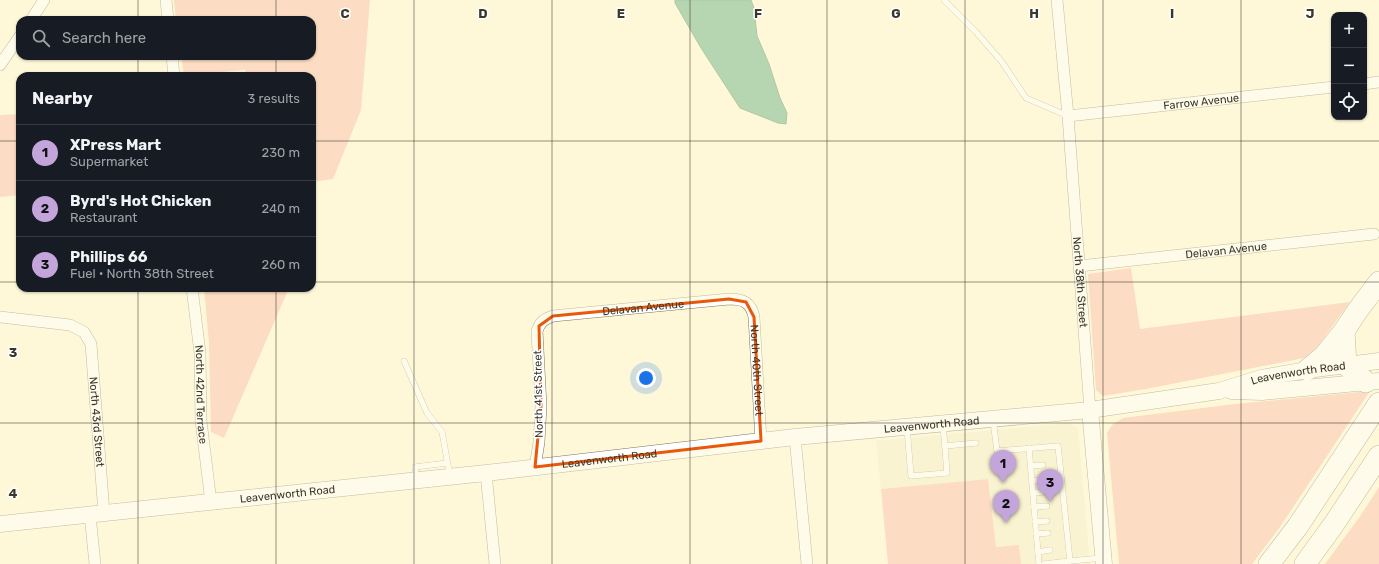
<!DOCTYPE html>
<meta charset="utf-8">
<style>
:root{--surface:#171b24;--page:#20242c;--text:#f1f3f6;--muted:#9ea1a6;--line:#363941;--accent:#c3a5db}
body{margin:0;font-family:Rubik,sans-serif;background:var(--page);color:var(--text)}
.controls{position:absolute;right:12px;top:12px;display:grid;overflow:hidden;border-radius:8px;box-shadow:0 1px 3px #0004}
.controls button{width:36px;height:36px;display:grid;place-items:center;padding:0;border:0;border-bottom:1px solid var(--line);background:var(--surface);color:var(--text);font:20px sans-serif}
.you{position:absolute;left:646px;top:378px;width:14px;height:14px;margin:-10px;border:3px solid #fff;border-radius:50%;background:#1a73e8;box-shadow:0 0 0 6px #1a73e833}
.badge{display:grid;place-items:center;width:26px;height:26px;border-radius:50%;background:var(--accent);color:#111;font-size:13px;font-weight:700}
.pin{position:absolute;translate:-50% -33px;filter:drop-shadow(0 1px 2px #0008)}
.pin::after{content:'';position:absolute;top:21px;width:14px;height:12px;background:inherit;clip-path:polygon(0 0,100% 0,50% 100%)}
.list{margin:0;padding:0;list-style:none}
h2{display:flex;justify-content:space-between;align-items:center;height:52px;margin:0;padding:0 16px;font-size:17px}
h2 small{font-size:13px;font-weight:400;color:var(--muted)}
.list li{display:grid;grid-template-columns:26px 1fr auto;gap:12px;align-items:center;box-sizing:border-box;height:56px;padding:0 16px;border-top:1px solid var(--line)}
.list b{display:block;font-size:15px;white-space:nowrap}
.list p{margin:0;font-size:13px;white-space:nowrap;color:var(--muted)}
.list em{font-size:13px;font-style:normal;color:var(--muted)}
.icon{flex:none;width:22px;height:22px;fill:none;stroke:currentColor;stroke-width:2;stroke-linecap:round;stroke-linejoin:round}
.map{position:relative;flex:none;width:1379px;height:564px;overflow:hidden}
.search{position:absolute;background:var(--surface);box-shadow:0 1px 3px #0004;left:16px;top:16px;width:300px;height:44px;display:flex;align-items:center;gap:10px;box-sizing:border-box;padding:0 14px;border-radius:12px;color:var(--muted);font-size:15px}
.panel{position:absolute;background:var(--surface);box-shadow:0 1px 3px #0004;left:16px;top:72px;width:300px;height:220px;border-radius:12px}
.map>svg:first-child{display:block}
.built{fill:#f5edc7}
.green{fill:#fabba7}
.water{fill:#60ad81;stroke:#558a67}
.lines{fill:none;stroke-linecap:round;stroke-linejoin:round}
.lane-casing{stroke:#7b765a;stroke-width:6}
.street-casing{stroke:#7b765a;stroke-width:12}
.secondary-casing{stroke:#7b765a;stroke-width:17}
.highway-casing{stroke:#7b765a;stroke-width:22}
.lane{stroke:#fff;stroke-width:5.5}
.street{stroke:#fff;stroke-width:11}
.secondary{stroke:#fff;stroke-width:16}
.highway{stroke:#fff;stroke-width:21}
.marked{fill:none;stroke:#e8590c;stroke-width:3;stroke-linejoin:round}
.grid{fill:none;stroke:#3a372b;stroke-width:1;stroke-opacity:0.55}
.labels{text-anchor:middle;stroke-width:3;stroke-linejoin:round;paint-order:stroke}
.street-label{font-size:11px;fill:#3a372b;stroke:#fff}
.grid-label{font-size:13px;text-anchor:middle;font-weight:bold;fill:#3a372b;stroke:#fff;stroke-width:3;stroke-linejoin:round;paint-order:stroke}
</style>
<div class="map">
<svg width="1379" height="564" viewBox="0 0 1379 564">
<rect width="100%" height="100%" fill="#fef8d9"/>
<polygon class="built" points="1068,423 1078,428 1090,564 1021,564 1019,545 996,547 988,479 881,489 876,441"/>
<g class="green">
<polygon points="174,0 370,0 361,110 333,179 312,182 312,76 245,76 245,70 184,75 181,56 312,56 312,20 176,20"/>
<polygon points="20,114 20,195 0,197 0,115"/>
<polygon points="1131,268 1140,329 1350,302 1318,346 1304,358 1146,389 1103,396 1096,390 1088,274"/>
<polygon points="204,288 289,288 224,438 211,432 209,343"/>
<polygon points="1370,391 1280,527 1252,564 1119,564 1107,433 1112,425 1123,418 1235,404"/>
<polygon points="988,479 996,547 1019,545 1021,564 888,564 881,489"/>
<polygon points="1379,487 1379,564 1325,564 1361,515"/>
</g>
<polygon class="water" points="675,0 751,0 754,8 757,36 769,64 780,98 787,113 786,124 778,123 740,108 701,48 675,3"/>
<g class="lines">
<g class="lane-casing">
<g id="lane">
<polyline points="944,0 976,32 1002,62 1026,98 1068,116"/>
<polyline points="404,361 427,413 442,432 450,476"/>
<polyline points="993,420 997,451 1058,446 1070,561 1102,558"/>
<polyline points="907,428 911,476 947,473 943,424"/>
<polyline points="945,446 976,443"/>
<polyline points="1029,448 1039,564"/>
<polyline points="1031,466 1043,465"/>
<polyline points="416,479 415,467 447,463"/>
<polyline points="1032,481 1044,480"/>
<polyline points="1033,493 1045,492"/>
<polyline points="1034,507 1047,506"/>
<polyline points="1035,522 1047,521"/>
<polyline points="1036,534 1048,533"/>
<polyline points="1038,552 1050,550"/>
<polyline points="1044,564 1070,561"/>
</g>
</g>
<g class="street-casing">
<g id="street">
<polyline points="166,0 168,20"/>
<path id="s1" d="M1057,0L1068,116L1090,410"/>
<polyline points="31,20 44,0"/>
<polyline points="172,56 174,76"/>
<polyline points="0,65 20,36"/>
<polyline points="1364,84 1379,82"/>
<path id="s2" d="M1068,116L1334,87"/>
<path id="s3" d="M1079,266L1374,234"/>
<path id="s4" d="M192,288L200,353L201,421L211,502"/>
<path id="s5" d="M0,317L70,325L84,332L91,344L104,513"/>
<polyline points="795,437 807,564"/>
<path id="s6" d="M535,467L539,442L541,406L537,331C540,322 544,319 553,316L729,299C743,299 751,302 754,317L761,441"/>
<polyline points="486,473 495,564"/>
<polyline points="90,515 95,564"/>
</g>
</g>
<g class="secondary-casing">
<g id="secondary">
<polyline points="1231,391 1262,392 1379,381"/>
<polyline points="1090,410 1104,564"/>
<path id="s7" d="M0,524L486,473L795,437L1090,410L1219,391L1261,378L1307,370L1379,361"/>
</g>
</g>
<g class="highway-casing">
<g id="highway">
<polyline points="1344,331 1346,365 1366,382"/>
<polyline points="1307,370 1324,356 1344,331 1358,310 1379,282"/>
<polyline points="1269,564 1298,526 1379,403"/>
<polyline points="1305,564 1334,524 1379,456"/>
</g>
</g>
<use href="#lane" class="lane"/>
<use href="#street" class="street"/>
<use href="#secondary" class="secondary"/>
<use href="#highway" class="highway"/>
</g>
<path d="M0 0H1379V564H0ZM729,299L746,302L754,317L761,441L535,467L541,406L539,326L553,316Z" fill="#fef8d9" fill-opacity=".55" fill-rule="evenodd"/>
<path class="marked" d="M729,299L746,302L754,317L761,441L535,467L541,406L539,326L553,316Z"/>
<path class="grid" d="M138,0V20M276,0V20M414,0V564M552,0V564M690,0V564M827,0V564M965,0V564M1103,0V564M1241,0V564M138,56V76M276,56V76M0,141H20M312,141H1379M0,282H20M312,282H1379M138,288V564M276,288V564M0,423H1379"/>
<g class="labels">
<g class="street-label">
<text dy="4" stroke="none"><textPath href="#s2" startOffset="134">Farrow Avenue</textPath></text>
<text dy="4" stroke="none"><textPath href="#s3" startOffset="148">Delavan Avenue</textPath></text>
<text dy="4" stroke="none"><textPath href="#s1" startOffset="283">North 38th Street</textPath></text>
<text dy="4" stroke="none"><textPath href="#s6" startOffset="250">Delavan Avenue</textPath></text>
<text dy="4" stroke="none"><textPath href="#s6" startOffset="424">North 40th Street</textPath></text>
<text dy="4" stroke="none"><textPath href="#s7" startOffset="1308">Leavenworth Road</textPath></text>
<text transform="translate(538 394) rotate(-91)" y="4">North 41st Street</text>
<text dy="4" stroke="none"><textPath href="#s4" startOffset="107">North 42nd Terrace</textPath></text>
<text dy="4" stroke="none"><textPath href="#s5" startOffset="178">North 43rd Street</textPath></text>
<text dy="4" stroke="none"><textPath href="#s7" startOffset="937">Leavenworth Road</textPath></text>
<text dy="4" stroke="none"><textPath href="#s7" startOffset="613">Leavenworth Road</textPath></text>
<text dy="4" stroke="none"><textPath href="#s7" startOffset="289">Leavenworth Road</textPath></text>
</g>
</g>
<g class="grid-label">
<text x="345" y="18">C</text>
<text x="483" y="18">D</text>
<text x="621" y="18">E</text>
<text x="758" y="18">F</text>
<text x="896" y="18">G</text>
<text x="1034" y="18">H</text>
<text x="1172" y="18">I</text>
<text x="1310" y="18">J</text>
<text x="13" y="357">3</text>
<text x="13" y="498">4</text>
</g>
</svg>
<div class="controls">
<button>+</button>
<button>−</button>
<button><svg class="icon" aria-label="locate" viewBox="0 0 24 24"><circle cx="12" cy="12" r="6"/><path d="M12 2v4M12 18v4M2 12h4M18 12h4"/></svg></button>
</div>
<div class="you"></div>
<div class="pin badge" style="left:1003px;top:483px">1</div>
<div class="pin badge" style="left:1006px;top:523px">2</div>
<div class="pin badge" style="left:1050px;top:502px">3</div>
<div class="search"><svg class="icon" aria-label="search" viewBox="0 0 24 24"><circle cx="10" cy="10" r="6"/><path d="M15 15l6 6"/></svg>Search here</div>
<section class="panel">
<h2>Nearby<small>3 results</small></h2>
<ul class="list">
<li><span class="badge">1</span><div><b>XPress Mart</b><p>Supermarket</p></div><em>230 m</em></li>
<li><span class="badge">2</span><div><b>Byrd's Hot Chicken</b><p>Restaurant</p></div><em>240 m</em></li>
<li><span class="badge">3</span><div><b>Phillips 66</b><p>Fuel · North 38th Street</p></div><em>260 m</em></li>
</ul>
</section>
</div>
